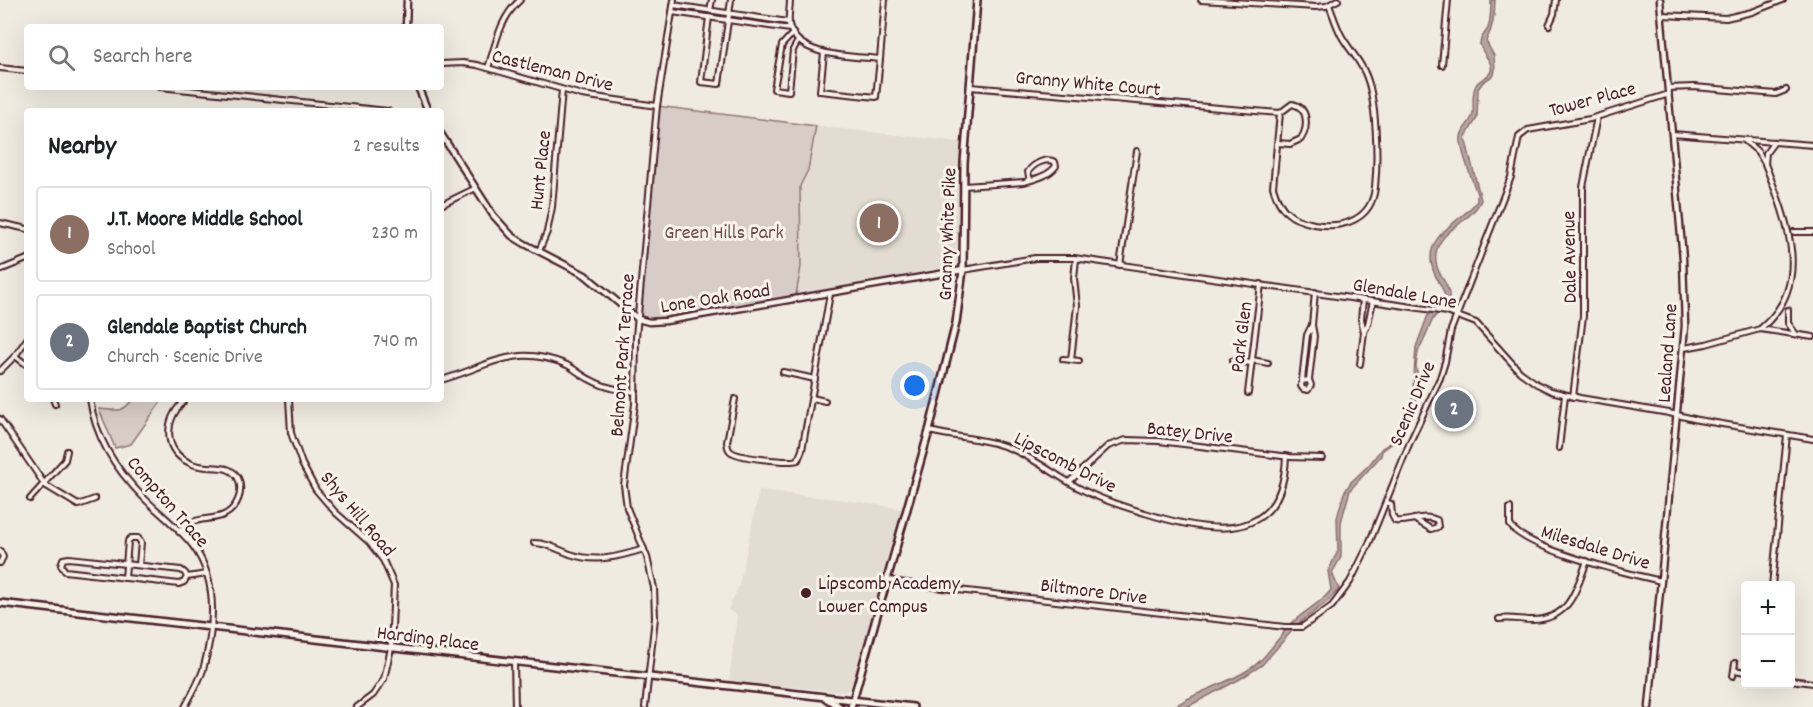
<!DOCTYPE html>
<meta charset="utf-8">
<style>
:root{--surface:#fff;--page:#f6f6f6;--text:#202124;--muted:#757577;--line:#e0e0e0;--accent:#1a73e8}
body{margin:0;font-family:Dekko,sans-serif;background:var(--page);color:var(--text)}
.controls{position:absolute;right:18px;bottom:18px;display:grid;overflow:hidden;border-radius:6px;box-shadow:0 6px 24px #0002}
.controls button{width:54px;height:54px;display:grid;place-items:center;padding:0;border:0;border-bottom:2px solid var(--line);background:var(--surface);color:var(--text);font:30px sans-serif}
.you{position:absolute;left:915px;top:386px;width:21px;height:21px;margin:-15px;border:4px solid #fff;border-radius:50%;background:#1a73e8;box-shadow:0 0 0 9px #1a73e833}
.badge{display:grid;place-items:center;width:39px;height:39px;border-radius:50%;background:var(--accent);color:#fff;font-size:20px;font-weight:700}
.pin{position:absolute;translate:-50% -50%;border:3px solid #fff;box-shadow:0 2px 6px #0006}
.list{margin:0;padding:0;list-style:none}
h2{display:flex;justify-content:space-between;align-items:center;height:78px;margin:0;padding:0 24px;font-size:26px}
h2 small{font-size:20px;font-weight:400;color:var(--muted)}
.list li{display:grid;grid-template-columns:39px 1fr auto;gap:18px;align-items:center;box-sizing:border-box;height:96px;margin:0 12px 12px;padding:0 12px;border:2px solid var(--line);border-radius:6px}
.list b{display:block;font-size:22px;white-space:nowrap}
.list p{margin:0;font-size:20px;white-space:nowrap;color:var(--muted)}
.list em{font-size:20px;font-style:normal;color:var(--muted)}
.icon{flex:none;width:33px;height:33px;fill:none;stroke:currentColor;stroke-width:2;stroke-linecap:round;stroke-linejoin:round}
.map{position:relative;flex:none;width:1813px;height:707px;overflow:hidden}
.search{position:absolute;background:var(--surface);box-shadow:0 6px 24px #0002;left:24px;top:24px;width:420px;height:66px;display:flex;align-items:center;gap:15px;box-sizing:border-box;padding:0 21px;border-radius:6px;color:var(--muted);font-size:22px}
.panel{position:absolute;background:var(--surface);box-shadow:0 6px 24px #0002;left:24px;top:108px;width:420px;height:294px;border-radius:6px}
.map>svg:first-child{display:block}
.built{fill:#e3dcd2}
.green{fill:#d8cdc6;stroke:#917678;stroke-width:1.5}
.water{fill:#b7a4a2;stroke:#8b6f72;stroke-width:1.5}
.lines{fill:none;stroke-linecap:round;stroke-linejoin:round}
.minor-casing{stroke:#4a1f2b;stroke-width:8}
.tertiary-casing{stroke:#4a1f2b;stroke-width:9}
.secondary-casing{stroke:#4a1f2b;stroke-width:10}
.minor{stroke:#f7f3e8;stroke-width:4}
.tertiary{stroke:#f7f3e8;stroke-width:4.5}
.secondary{stroke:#f7f3e8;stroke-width:5}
.poi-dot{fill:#4a1f2b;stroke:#f7f3e8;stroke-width:2}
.labels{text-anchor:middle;stroke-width:6;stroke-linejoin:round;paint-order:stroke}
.street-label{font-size:20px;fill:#4a1f2b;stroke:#f7f3e8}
.park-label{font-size:20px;fill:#6e4a52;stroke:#f7f3e8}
.poi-label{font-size:20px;fill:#4a1f2b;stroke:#f7f3e8;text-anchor:start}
</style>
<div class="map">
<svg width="1813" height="707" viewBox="0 0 1813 707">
<rect width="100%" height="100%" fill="#f0ebe0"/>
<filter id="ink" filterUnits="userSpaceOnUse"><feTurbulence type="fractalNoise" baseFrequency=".0167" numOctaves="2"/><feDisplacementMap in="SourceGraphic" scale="12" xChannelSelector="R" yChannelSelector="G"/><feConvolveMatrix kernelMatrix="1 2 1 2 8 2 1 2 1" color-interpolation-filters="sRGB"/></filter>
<g filter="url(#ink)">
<g class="built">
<polygon points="816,126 961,142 957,264 795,300 801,267 800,186 808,170"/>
<polygon points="759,491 847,500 902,509 851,688 845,692 729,681 737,615 728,610 739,586"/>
</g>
<g class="green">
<polygon points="657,106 816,126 808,170 800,186 801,267 795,300 666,321 638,319"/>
<path d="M133,399H163L131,444L115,448L99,409C116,410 122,414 133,399Z"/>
</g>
<path class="water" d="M1491,0H1495C1495,15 1493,28 1486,41L1494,56L1495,70L1494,75L1483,82L1478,89L1477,118L1465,138L1481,200C1472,222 1439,229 1436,254C1433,274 1451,282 1449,299L1433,319L1418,352L1416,366L1418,380L1415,392L1417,403L1394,442L1382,451L1381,456L1350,490L1341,522V557L1332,573L1339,589L1327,602L1298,624L1262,665L1240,679L1187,707H1174C1196,691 1225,685 1248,670C1267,659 1277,638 1292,623C1304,611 1320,604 1331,590L1328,571L1338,551L1337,518L1344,493L1351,482L1369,465L1382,448L1389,444L1412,403L1416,347L1428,315L1445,296C1443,286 1434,277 1432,266C1424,234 1462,222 1477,201V194C1473,181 1459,149 1461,137C1462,127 1472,123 1473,113C1474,103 1471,94 1476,85C1479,79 1486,79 1490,73C1496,63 1481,54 1480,44C1480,37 1485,34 1488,28C1491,19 1491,9 1491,0Z"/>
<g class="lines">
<g class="minor-casing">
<g id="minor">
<path d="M790,0C790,8 788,16 789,24C795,58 854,56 880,59L885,0"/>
<polyline points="1201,0 1316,7 1326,6 1338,0"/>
<polyline points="673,5 788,22"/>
<polyline points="710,10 712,0"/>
<polyline points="672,12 790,29"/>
<polyline points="1662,15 1726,18 1752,12 1783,0"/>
<polyline points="709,17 701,82 719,84 731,0"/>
<polyline points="1549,25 1554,14 1556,0"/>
<polyline points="793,33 782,45 774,89 789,91 793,50 798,41"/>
<polyline points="824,53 820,91 876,97 880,59"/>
<polyline points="441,64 463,63 477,65 582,95 657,106"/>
<polyline points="1442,65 1448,0"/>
<polyline points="0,68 27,71"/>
<path d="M488,68C496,43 500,18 520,0"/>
<polyline points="160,87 388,111"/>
<path d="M970,87L1280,113L1273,187C1276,197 1280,208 1289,214C1295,220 1306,222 1314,224C1343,229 1372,220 1375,187C1378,159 1377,99 1365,73C1359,59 1348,48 1341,35C1336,25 1333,15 1329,5"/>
<polyline points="1668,88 1694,87 1776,94 1786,90"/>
<polyline points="1672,134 1813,145"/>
<polyline points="1744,140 1757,151 1765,163"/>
<path d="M1278,143L1290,144L1301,139C1309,126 1308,107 1292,104L1280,113"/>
<path d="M964,186L1024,182C1035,179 1049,176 1056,166L1055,162C1046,157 1033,164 1028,172L1030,180"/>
<polyline points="441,205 476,188"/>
<polyline points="0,223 27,229"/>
<polyline points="1794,232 1813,232"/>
<polyline points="539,251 547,232 552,207 562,90"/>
<polyline points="1120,265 1137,151"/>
<polyline points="0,270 27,259"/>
<polyline points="963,270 1035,258 1074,258 1447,312 1476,323 1520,372 1537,384 1551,391 1580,398 1669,413 1698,420 1813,439"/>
<polyline points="1363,300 1361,319 1364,332 1368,324 1373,301"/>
<polyline points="1788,310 1788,323 1795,333"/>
<polyline points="1312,325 1315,292"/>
<path d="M1760,329C1813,286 1789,224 1765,164L1766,153L1774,142"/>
<polyline points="1684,348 1706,344 1760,329 1813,337"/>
<polyline points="15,356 27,365"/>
<polyline points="1063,359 1079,361"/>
<polyline points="1071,360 1077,306 1074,278 1076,259"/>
<polyline points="1252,360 1268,363"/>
<polyline points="1232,361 1252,363"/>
<polyline points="1360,364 1364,332"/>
<polyline points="0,371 15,356 27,339"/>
<polyline points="783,372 815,379"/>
<path d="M441,380C468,373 493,358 521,356C536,355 554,359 567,365C575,369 582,376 591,380C605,388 620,390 636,392"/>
<polyline points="1302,380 1307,335 1312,325 1314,336 1309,380 1311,385 1308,390 1303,389 1301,386 1302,381 1309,380"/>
<polyline points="1248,393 1261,284"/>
<polyline points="1573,397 1583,316 1583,187 1597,117"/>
<polyline points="812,398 825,401"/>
<polyline points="53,399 55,404"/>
<path d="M90,399C95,437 117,471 144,498C160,514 179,528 193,546C219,581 214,630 203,670C199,682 191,695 185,707"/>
<polyline points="289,399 291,433 302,464 316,490 335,512 369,542 383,560 394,585 391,648 384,679 373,695 357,707"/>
<path d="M735,399L727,442C728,447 727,448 730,451C737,458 789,463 798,460L802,450L830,294"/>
<polyline points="0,419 45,485 78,505 95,499"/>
<path d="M929,431C957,438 987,438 1014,450C1039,461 1060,479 1085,491C1104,501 1125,507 1145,513C1208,533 1283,547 1286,456"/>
<polyline points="1559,448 1565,395"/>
<polyline points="1069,482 1108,446 1126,440 1159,441 1290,457 1322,458"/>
<polyline points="30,499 65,460 67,451"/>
<path d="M1386,502L1391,504L1392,515L1395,521C1410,523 1423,513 1437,520L1438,527L1431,529L1414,519"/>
<path d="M1510,508V525C1525,549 1630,574 1661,581"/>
<path d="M179,532C183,529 186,524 190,523C204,516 221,522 233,508C243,496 244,475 227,469C215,466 201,469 190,463C163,451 164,421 183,402"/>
<path d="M534,543C547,543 557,549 570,554C596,563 618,557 644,549"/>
<polyline points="0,551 3,557 0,563"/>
<polyline points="187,577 185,573 181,570 69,558 63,559 61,565 65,571 179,584 184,582 187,577 207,574"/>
<polyline points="125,578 128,541 131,538 138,538 141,542 139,565"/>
<polyline points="887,579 898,582 958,590 1285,627 1302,627 1332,606 1350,582 1368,546 1410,442 1440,378 1445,362 1451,330 1511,177 1519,137 1528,130 1590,119 1669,94"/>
<polyline points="1772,586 1787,435"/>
<path d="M1499,619C1511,617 1521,620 1533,620C1570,619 1576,590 1587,561"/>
<polyline points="514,662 515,707"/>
<polyline points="1734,670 1746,672"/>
<polyline points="1733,676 1735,663"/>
<polyline points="1790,680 1813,683"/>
<polyline points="645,707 655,618 654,588 647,557 627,508 624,485 635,404 636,337 657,106 674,0"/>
</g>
</g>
<g class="tertiary-casing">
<g id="tertiary">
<polyline points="406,27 407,0"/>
<polyline points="418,87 428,111"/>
<polyline points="441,134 493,215 512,236 525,244 585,275 638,319 649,322 666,321 963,270"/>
<polyline points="1649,707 1685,326 1683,259 1660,0"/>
</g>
</g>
<g class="secondary-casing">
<g id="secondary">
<polyline points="0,603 913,707"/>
<polyline points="827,699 840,707"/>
<polyline points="851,707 929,431 956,323 963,270 964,163 977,0"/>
</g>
</g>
<use href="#minor" class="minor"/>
<use href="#tertiary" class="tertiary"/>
<use href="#secondary" class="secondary"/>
</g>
</g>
<circle class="poi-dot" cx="806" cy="593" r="6"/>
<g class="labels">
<g class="street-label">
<text transform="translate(553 69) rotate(14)" y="7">Castleman Drive</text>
<text transform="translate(1088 82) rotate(5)" y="7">Granny White Court</text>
<text transform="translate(1592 98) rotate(-15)" y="7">Tower Place</text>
<text transform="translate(539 170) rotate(-84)" y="7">Hunt Place</text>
<text transform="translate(946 234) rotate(-88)" y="7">Granny White Pike</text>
<text transform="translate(1568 257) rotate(-91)" y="7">Dale Avenue</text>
<text transform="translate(1405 292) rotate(10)" y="7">Glendale Lane</text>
<text transform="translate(715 297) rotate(-9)" y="7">Lone Oak Road</text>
<text transform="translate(1240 337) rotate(-83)" y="7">Park Glen</text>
<text transform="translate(1666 353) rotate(-86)" y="7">Lealand Lane</text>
<text transform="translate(621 355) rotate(-86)" y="7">Belmont Park Terrace</text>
<text transform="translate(1411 403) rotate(-67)" y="7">Scenic Drive</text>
<text transform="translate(1190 431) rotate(6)" y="7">Batey Drive</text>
<text transform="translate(1066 461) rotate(27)" y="7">Lipscomb Drive</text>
<text transform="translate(169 501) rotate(49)" y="7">Compton Trace</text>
<text transform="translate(359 513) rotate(50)" y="7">Shys Hill Road</text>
<text transform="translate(1596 546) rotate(17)" y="7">Milesdale Drive</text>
<text transform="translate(1094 590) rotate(7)" y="7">Biltmore Drive</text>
<text transform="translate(428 637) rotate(7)" y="7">Harding Place</text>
</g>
<g class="park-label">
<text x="724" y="238">Green Hills Park</text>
</g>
<g class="poi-label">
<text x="818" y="589">Lipscomb Academy<tspan x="818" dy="23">Lower Campus</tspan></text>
</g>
</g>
</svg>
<div class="controls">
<button>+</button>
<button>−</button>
</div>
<div class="you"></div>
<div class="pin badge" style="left:879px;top:223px;background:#8d6e63">1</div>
<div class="pin badge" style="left:1454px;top:409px;background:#6b7280">2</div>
<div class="search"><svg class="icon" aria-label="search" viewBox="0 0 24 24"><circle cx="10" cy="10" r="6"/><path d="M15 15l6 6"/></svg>Search here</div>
<section class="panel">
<h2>Nearby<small>2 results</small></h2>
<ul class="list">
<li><span class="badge" style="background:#8d6e63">1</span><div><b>J.T. Moore Middle School</b><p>School</p></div><em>230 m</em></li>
<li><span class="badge" style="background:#6b7280">2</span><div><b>Glendale Baptist Church</b><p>Church · Scenic Drive</p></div><em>740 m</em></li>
</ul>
</section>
</div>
